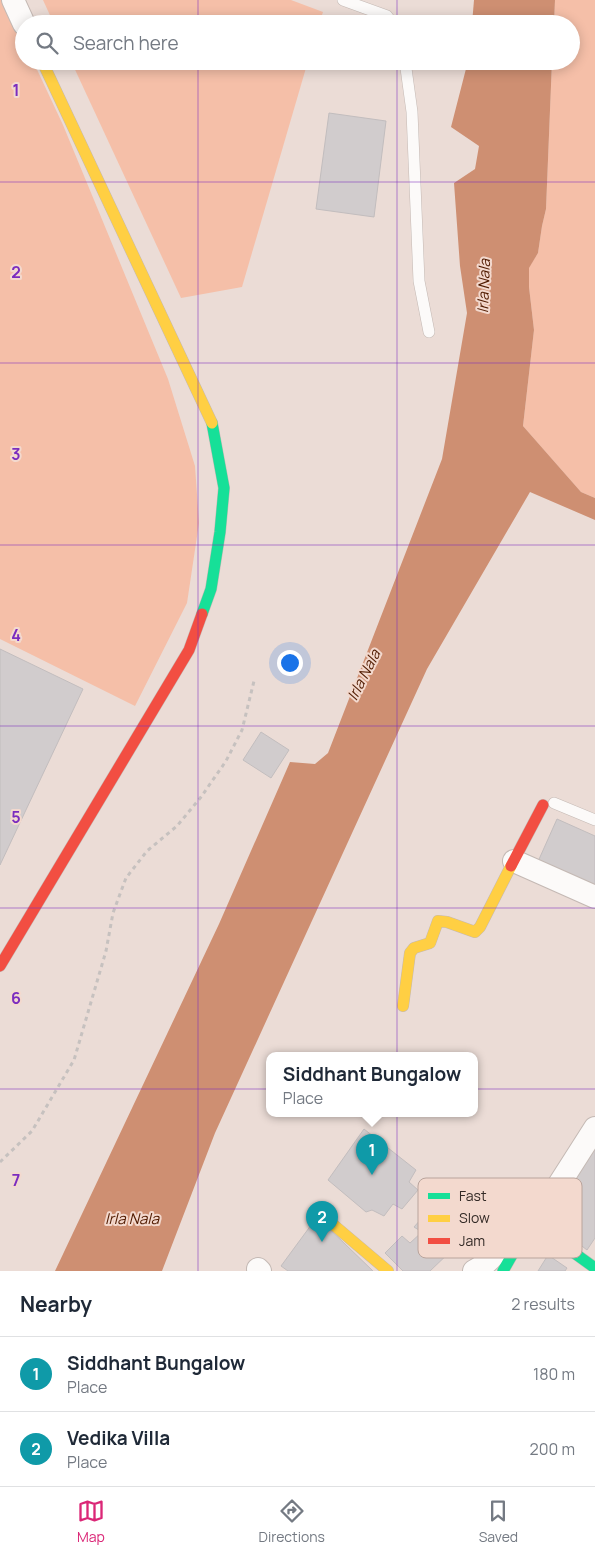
<!DOCTYPE html>
<style>
:root{--surface:#fff;--page:#f2f2f3;--text:#1f2937;--muted:#747a83;--line:#e0e1e3;--accent:#db2777}
body{margin:0;font-family:Manrope,sans-serif;background:var(--page);color:var(--text)}
.you{position:absolute;left:289px;top:662px;width:18px;height:18px;margin:-12px;border:4px solid #fff;border-radius:50%;background:#1a73e8;box-shadow:0 0 0 8px #1a73e833}
.badge{display:grid;place-items:center;width:32px;height:32px;border-radius:50%;background:var(--accent);color:#fff;font-size:16px;font-weight:700}
.pin{position:absolute;translate:-50% -41px;filter:drop-shadow(0 1px 2px #0008)}
.pin::after{content:'';position:absolute;top:26px;width:18px;height:15px;background:inherit;clip-path:polygon(0 0,100% 0,50% 100%)}
.popup{position:absolute;left:266px;top:1052px;width:212px;height:65px;box-sizing:border-box;display:grid;place-content:center;border-radius:10px;background:var(--surface);filter:drop-shadow(0 1px 4px #0005);font-size:16px;white-space:nowrap;color:var(--muted)}
.popup b{font-size:19px;color:var(--text)}
.popup::after{content:'';position:absolute;left:50%;top:100%;margin-left:-10px;border:10px solid transparent;border-top-color:var(--surface)}
.list{margin:0;padding:0;list-style:none}
h2{display:flex;justify-content:space-between;align-items:center;height:65px;margin:0;padding:0 20px;font-size:21px}
h2 small{font-size:16px;font-weight:400;color:var(--muted)}
.list li{display:grid;grid-template-columns:32px 1fr auto;gap:15px;align-items:center;box-sizing:border-box;height:75px;padding:0 20px;border-top:1px solid var(--line)}
.list b{display:block;font-size:19px;white-space:nowrap}
.list p{margin:0;font-size:16px;white-space:nowrap;color:var(--muted)}
.list em{font-size:16px;font-style:normal;color:var(--muted)}
.icon{flex:none;width:28px;height:28px;fill:none;stroke:currentColor;stroke-width:2;stroke-linecap:round;stroke-linejoin:round}
.map{position:relative;flex:none;width:595px;height:1271px;overflow:hidden}
.search{position:absolute;background:var(--surface);box-shadow:0 2px 12px #0003;left:15px;right:15px;top:15px;height:55px;display:flex;align-items:center;gap:12px;box-sizing:border-box;padding:0 18px;border-radius:28px;color:var(--muted);font-size:19px}
.sheet{height:215px;background:var(--surface)}
nav{display:flex;justify-content:space-around;align-items:center;box-sizing:border-box;height:70px;border-top:1px solid var(--line);background:var(--surface);font-size:14px;color:var(--muted)}
nav a{display:grid;justify-items:center;gap:2px}
nav .on{color:var(--accent)}
.map>svg:first-child{display:block}
.green{fill:#f5bfa8}
.water{fill:#ce8f72}
.building{fill:#d1cccd;stroke:#c2bdbe}
.lines{fill:none;stroke-linecap:round;stroke-linejoin:round}
.lane-casing{stroke:#c4b9b4;stroke-width:12}
.street-casing{stroke:#c4b9b4;stroke-width:24}
.fast-casing{stroke:#c4b9b4;stroke-width:12}
.slow-casing{stroke:#c4b9b4;stroke-width:12}
.jam-casing{stroke:#c4b9b4;stroke-width:12}
.path{stroke:#c6c1bf;stroke-width:3;stroke-dasharray:4 4;stroke-linecap:butt}
.lane{stroke:#fcfaf9;stroke-width:11}
.street{stroke:#fcfaf9;stroke-width:22}
.fast{stroke:#16e098;stroke-width:11}
.slow{stroke:#ffcf43;stroke-width:11}
.jam{stroke:#f24e42;stroke-width:11}
.grid{fill:none;stroke:#7b2cbf;stroke-width:1;stroke-opacity:0.55}
.labels{text-anchor:middle;stroke-width:4;stroke-linejoin:round;paint-order:stroke}
.water-label{font-size:15px;font-style:italic;fill:#511b00;stroke:#f3d9ce}
.key{fill:#f3d9ce;stroke:#b9a49c;stroke-width:1}
.key-label{font-size:14px;fill:#332a26}
.grid-label{font-size:16px;text-anchor:middle;font-weight:bold;fill:#7b2cbf;stroke:#f3d9ce;stroke-width:4;stroke-linejoin:round;paint-order:stroke}
</style>
<div class="map">
<svg width="595" height="1271" viewBox="0 0 595 1271">
<rect width="100%" height="100%" fill="#ebdcd6"/>
<g class="green">
<polygon points="0,0 5,0 24,40 24,61 33,61 63,125 168,379 195,466 199,523 187,603 135,706 0,639"/>
<polygon points="43,0 291,0 323,12 319,24 54,24"/>
<polygon points="555,0 595,0 595,498 581,492 523,426 534,330 529,287 529,267 538,253 542,226 546,209 552,61 571,61 571,24 554,24"/>
<polygon points="71,61 308,61 242,287 181,298"/>
</g>
<g class="water">
<polygon points="474,0 555,0 554,24 472,24"/>
<polygon points="468,61 552,61 546,209 542,226 538,253 529,268 529,287 534,330 523,426 581,492 595,498 595,520 530,492 427,669 215,1133 162,1271 55,1271 219,924 290,762 315,764 328,753 442,459 467,313 460,266 454,183 475,169 479,146 451,127"/>
</g>
<g class="building">
<polygon points="329,113 386,121 374,217 316,209"/>
<polygon points="0,649 83,689 0,865"/>
<polygon points="261,732 289,750 271,778 243,760"/>
<polygon points="557,819 595,836 595,892 536,866"/>
<polygon points="364,1129 416,1170 409,1182 418,1190 402,1209 393,1204 384,1216 372,1210 366,1212 328,1180"/>
<polygon points="591,1147 595,1150 595,1238 587,1250 543,1216"/>
<polygon points="438,1200 451,1209 444,1217 455,1223 460,1218 474,1229 430,1271 403,1271 385,1253 402,1236 410,1243 422,1232 414,1227"/>
<polygon points="317,1217 373,1271 288,1271 281,1266"/>
<polygon points="548,1255 567,1268 565,1271 538,1271"/>
</g>
<g class="lines">
<g class="lane-casing">
<g id="lane">
<polyline points="343,0 387,16 393,24"/>
<polyline points="405,61 412,112 419,281 429,332"/>
<polyline points="554,803 595,820"/>
</g>
</g>
<g class="street-casing">
<g id="street">
<polyline points="13,0 24,24"/>
<polyline points="514,861 595,897"/>
<polyline points="549,1200 595,1128"/>
<polyline points="258,1269 260,1271"/>
<path d="M474,1271C491,1262 499,1249 509,1233"/>
</g>
</g>
<g class="fast-casing">
<g id="fast">
<polyline points="202,614 211,589 220,532 224,488 212,423"/>
<polyline points="503,1271 524,1234 536,1229 552,1237 595,1268"/>
</g>
</g>
<g class="slow-casing">
<g id="slow">
<polyline points="42,61 212,423"/>
<polyline points="403,1006 410,953 414,948 430,943 438,921 447,922 475,932 480,927 511,866"/>
<polyline points="316,1210 388,1271"/>
</g>
</g>
<g class="jam-casing">
<g id="jam">
<polyline points="511,866 543,805"/>
<polyline points="0,966 189,650 202,614"/>
</g>
</g>
<polyline class="path" points="0,1162 32,1131 74,1060 106,951 113,913 126,878 147,851 177,826 201,797 226,761 242,730 254,681"/>
<use href="#lane" class="lane"/>
<use href="#street" class="street"/>
<use href="#fast" class="fast"/>
<use href="#slow" class="slow"/>
<use href="#jam" class="jam"/>
</g>
<path class="grid" d="M198,0V24M397,0V24M198,61V1271M397,61V1271M0,182H595M0,363H595M0,545H595M0,726H595M0,908H595M0,1089H595"/>
<g class="labels">
<g class="water-label">
<text transform="translate(484 286) rotate(-88)" y="5">Irla Nala</text>
<text transform="translate(364 675) rotate(-63)" y="5">Irla Nala</text>
<text x="132" y="1224">Irla Nala</text>
</g>
</g>
<rect x="418" y="1178" width="164" height="80" rx="8" class="key"/>
<rect x="428" y="1193" width="22" height="6" fill="#16e098"/>
<rect x="428" y="1215" width="22" height="7" fill="#ffcf43"/>
<rect x="428" y="1238" width="22" height="6" fill="#f24e42"/>
<g class="key-label">
<text x="459" y="1201">Fast</text>
<text x="459" y="1223">Slow</text>
<text x="459" y="1246">Jam</text>
</g>
<g class="grid-label">
<text x="16" y="96">1</text>
<text x="16" y="278">2</text>
<text x="16" y="460">3</text>
<text x="16" y="641">4</text>
<text x="16" y="823">5</text>
<text x="16" y="1004">6</text>
<text x="16" y="1186">7</text>
</g>
</svg>
<div class="you"></div>
<div class="pin badge" style="left:372px;top:1175px;background:#0f9aa8">1</div>
<div class="popup"><b>Siddhant Bungalow</b>Place</div>
<div class="pin badge" style="left:322px;top:1242px;background:#0f9aa8">2</div>
<div class="search"><svg class="icon" aria-label="search" viewBox="0 0 24 24"><circle cx="10" cy="10" r="6"/><path d="M15 15l6 6"/></svg>Search here</div>
</div>
<section class="sheet">
<h2>Nearby<small>2 results</small></h2>
<ul class="list">
<li><span class="badge" style="background:#0f9aa8">1</span><div><b>Siddhant Bungalow</b><p>Place</p></div><em>180 m</em></li>
<li><span class="badge" style="background:#0f9aa8">2</span><div><b>Vedika Villa</b><p>Place</p></div><em>200 m</em></li>
</ul>
</section>
<nav>
<a class="on"><svg class="icon" aria-label="map" viewBox="0 0 24 24"><path d="M3 6l6-2 6 2 6-2v14l-6 2-6-2-6 2zM9 4v14M15 6v14"/></svg>Map</a>
<a><svg class="icon" aria-label="directions" viewBox="0 0 24 24"><path d="M12 3l9 9-9 9-9-9zM9 14v-3h6M13 9l2 2-2 2"/></svg>Directions</a>
<a><svg class="icon" aria-label="saved" viewBox="0 0 24 24"><path d="M7 4h10v16l-5-4-5 4z"/></svg>Saved</a>
</nav>
